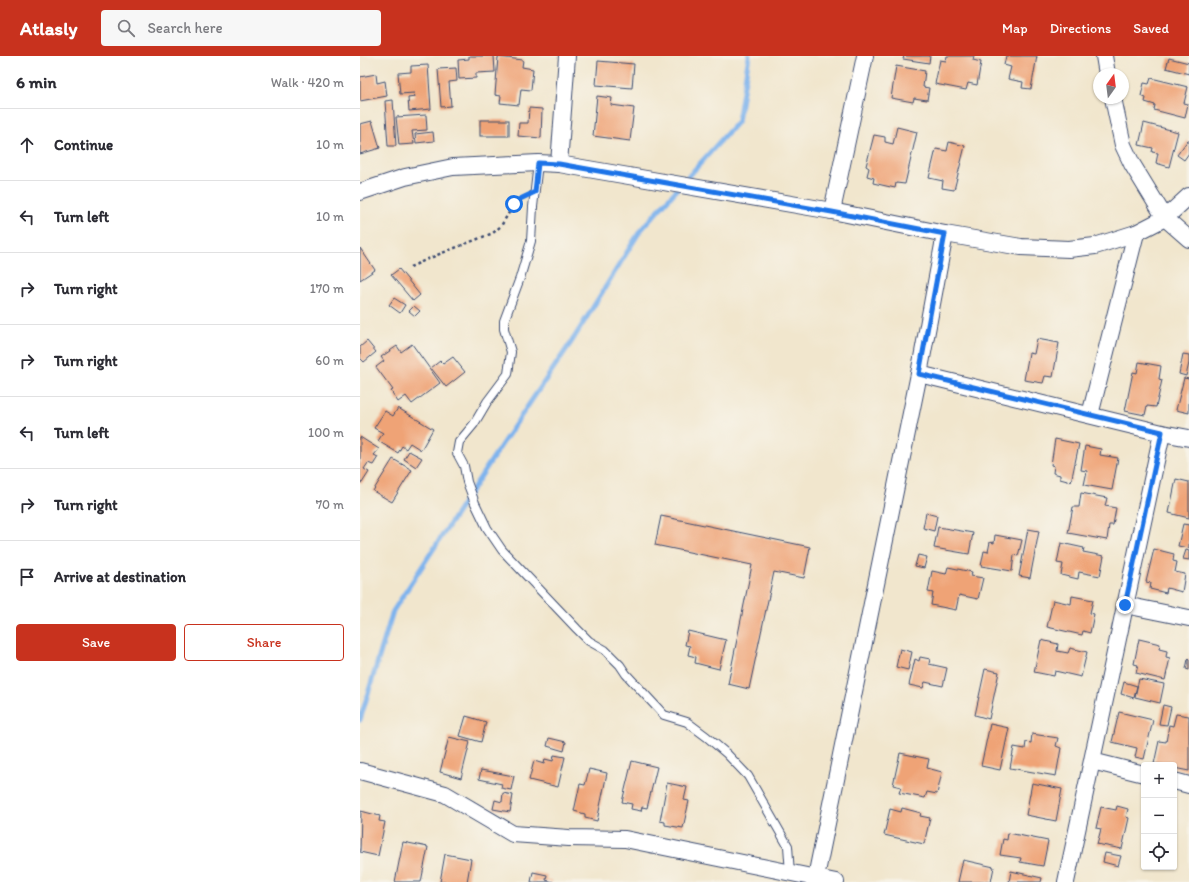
<!DOCTYPE html>
<meta charset="utf-8">
<style>
:root{--surface:#fff;--page:#f7f7f7;--text:#2b2b33;--muted:#7c7c81;--line:#e1e1e2;--accent:#c8321e}
body{margin:0;font-family:Itim,sans-serif;background:var(--page);color:var(--text)}
.controls{position:absolute;right:12px;bottom:12px;display:grid;overflow:hidden;border-radius:4px;box-shadow:0 1px 3px #0004}
.controls button{width:36px;height:36px;display:grid;place-items:center;padding:0;border:0;border-bottom:1px solid var(--line);background:var(--surface);color:var(--text);font:20px sans-serif}
.compass{position:absolute;left:733px;top:12px;width:36px;height:36px;border-radius:50%;background:var(--surface);box-shadow:0 1px 3px #0004;rotate:14deg}
.stop{position:absolute;width:12px;height:12px;margin:-9px;border:3px solid #1a73e8;border-radius:50%;background:#fff}
.stop.end{background:#1a73e8;border-color:#fff;box-shadow:0 1px 4px #0008}
.list{margin:0;padding:0;list-style:none}
h2{display:flex;justify-content:space-between;align-items:center;height:52px;margin:0;padding:0 16px;font-size:17px}
h2 small{font-size:13px;font-weight:400;color:var(--muted)}
.list li{display:grid;grid-template-columns:26px 1fr auto;gap:12px;align-items:center;box-sizing:border-box;height:72px;padding:0 16px;border-top:1px solid var(--line)}
.list b{display:block;font-size:15px;white-space:nowrap}
.list em{font-size:13px;font-style:normal;color:var(--muted)}
.actions{display:flex;gap:8px;padding:12px 16px}
.actions a{flex:1;padding:9px 0;border:1px solid var(--accent);border-radius:4px;text-align:center;font-size:14px;color:var(--accent)}
.actions .main{background:var(--accent);color:#fff}
.icon{flex:none;width:22px;height:22px;fill:none;stroke:currentColor;stroke-width:2;stroke-linecap:round;stroke-linejoin:round}
.map{position:relative;flex:none;width:829px;height:826px;overflow:hidden}
header{display:flex;align-items:center;gap:24px;box-sizing:border-box;height:56px;padding:0 20px;background:var(--accent);color:#fff}
header strong{font-size:19px}
nav{display:flex;gap:22px;margin-inline-start:auto;font-size:14px}
.search{width:280px;height:36px;background:var(--page);display:flex;align-items:center;gap:10px;box-sizing:border-box;padding:0 14px;border-radius:4px;color:var(--muted);font-size:15px}
main{display:flex}
aside{flex:1;background:var(--surface)}
.map>svg:first-child{display:block}
.lines{fill:none;stroke-linecap:round;stroke-linejoin:round}
.stream{stroke:#7fb4ed;stroke-width:5}
.building{fill:#efa376}
.service-casing{stroke:#3b4a6f;stroke-width:10}
.minor-casing{stroke:#3b4a6f;stroke-width:18}
.path{stroke:#3b4a6f;stroke-width:2.5;stroke-dasharray:3 3;stroke-linecap:butt}
.service{stroke:#fff;stroke-width:8}
.minor{stroke:#fff;stroke-width:16}
.route{stroke:#1a73e8;stroke-width:5}
</style>
<header>
<strong>Atlasly</strong>
<div class="search"><svg class="icon" aria-label="search" viewBox="0 0 24 24"><circle cx="10" cy="10" r="6"/><path d="M15 15l6 6"/></svg>Search here</div>
<nav><a>Map</a><a>Directions</a><a>Saved</a></nav>
</header>
<main>
<aside>
<h2>6 min<small>Walk · 420 m</small></h2>
<ul class="list">
<li><svg class="icon" aria-label="ahead" viewBox="0 0 24 24"><path d="M12 20V5M6 11l6-6 6 6"/></svg><div><b>Continue</b></div><em>10 m</em></li>
<li><svg class="icon" aria-label="left" viewBox="0 0 24 24"><path d="M17 20v-9H6M10 6l-5 5 5 5"/></svg><div><b>Turn left</b></div><em>10 m</em></li>
<li><svg class="icon" aria-label="right" viewBox="0 0 24 24"><path d="M7 20v-9h11M14 6l5 5-5 5"/></svg><div><b>Turn right</b></div><em>170 m</em></li>
<li><svg class="icon" aria-label="right" viewBox="0 0 24 24"><path d="M7 20v-9h11M14 6l5 5-5 5"/></svg><div><b>Turn right</b></div><em>60 m</em></li>
<li><svg class="icon" aria-label="left" viewBox="0 0 24 24"><path d="M17 20v-9H6M10 6l-5 5 5 5"/></svg><div><b>Turn left</b></div><em>100 m</em></li>
<li><svg class="icon" aria-label="right" viewBox="0 0 24 24"><path d="M7 20v-9h11M14 6l5 5-5 5"/></svg><div><b>Turn right</b></div><em>70 m</em></li>
<li><svg class="icon" aria-label="arrive" viewBox="0 0 24 24"><path d="M6 21V4h12l-3 4 3 4H6"/></svg><div><b>Arrive at destination</b></div></li>
</ul>
<div class="actions"><a class="main">Save</a><a>Share</a></div>
</aside>
<div class="map">
<svg width="829" height="826" viewBox="0 0 829 826">
<rect width="100%" height="100%" fill="#f7f3e8"/>
<filter id="ink" filterUnits="userSpaceOnUse"><feTurbulence type="fractalNoise" baseFrequency=".025" numOctaves="2"/><feDisplacementMap in="SourceGraphic" scale="8" xChannelSelector="R" yChannelSelector="G"/><feConvolveMatrix kernelMatrix="1 2 1 2 8 2 1 2 1" color-interpolation-filters="sRGB"/></filter>
<filter id="wash" filterUnits="userSpaceOnUse"><feTurbulence type="fractalNoise" baseFrequency=".012" numOctaves="4" result="noise"/><feDisplacementMap in="SourceGraphic" scale="16" xChannelSelector="R" yChannelSelector="G"/><feGaussianBlur stdDeviation="0.9" result="paint"/><feColorMatrix in="noise" values="0 0 0 0 0 0 0 0 0 0 0 0 0 0 0 0 0 1.4 0 .05"/><feComposite in="paint" operator="in"/></filter>
<g filter="url(#wash)">
<rect width="100%" height="100%" fill="#f1e6cd"/>
<g class="lines">
<polyline class="stream" points="0,664 33,555 142,388 214,282 280,175 378,65 389,0"/>
</g>
<g id="blocks">
<g class="building">
<polygon points="109,0 134,0 135,16 116,17 116,22 99,23 98,4 109,3"/>
<polygon points="544,0 570,0 569,7 543,3"/>
<polygon points="587,0 614,0 613,4 621,6 617,29 608,27 606,34 575,28 580,4 586,5"/>
<polygon points="646,0 677,0 671,33 662,32 663,26 648,23 651,11 644,9"/>
<polygon points="138,1 163,4 162,11 173,13 171,34 161,33 159,49 140,47 141,40 135,39"/>
<polygon points="809,2 829,7 829,18 806,12"/>
<polygon points="238,5 274,8 272,32 236,29"/>
<polygon points="68,9 71,53 49,55 48,42 55,41 54,37 40,38 38,17 51,16 51,10"/>
<polygon points="536,10 565,15 563,31 569,32 567,44 554,42 553,46 531,42"/>
<polygon points="96,12 97,25 89,26 91,50 81,51 78,13"/>
<polygon points="16,18 17,27 25,25 27,40 0,45 0,21"/>
<polygon points="791,22 828,31 824,47 828,48 825,62 794,54 795,49 785,46 786,42 781,40 784,27 789,28"/>
<polygon points="237,40 252,42 251,49 274,52 270,85 233,80"/>
<polygon points="33,44 36,90 28,90 25,45"/>
<polygon points="169,52 182,53 181,82 158,80 159,67 168,67"/>
<polygon points="66,59 67,74 52,75 54,88 39,89 36,61"/>
<rect x="120" y="64" width="29" height="16"/>
<polygon points="12,65 20,92 0,98 0,68"/>
<polygon points="784,67 818,76 809,111 796,107 798,97 792,96 793,92 779,89"/>
<polygon points="537,71 557,76 545,128 536,127 535,132 513,127 514,122 507,120 509,112 506,110 514,79 525,81 525,86 533,88"/>
<polygon points="73,76 74,85 56,87 55,78"/>
<polygon points="828,84 829,97 824,104 817,99"/>
<polygon points="589,86 605,90 594,134 582,132 583,125 569,122 576,93 587,95"/>
<polygon points="0,192 15,214 0,224"/>
<polygon points="39,213 60,239 53,245 31,219"/>
<polygon points="34,242 45,249 40,257 29,249"/>
<polygon points="54,250 60,255 55,260 49,255"/>
<polygon points="677,283 699,287 693,321 685,320 683,327 664,324 669,297 674,298"/>
<polygon points="7,285 16,296 4,306 0,302 0,291"/>
<polygon points="52,288 80,327 52,348 46,340 38,346 31,335 33,334 16,311 24,305 21,301 37,290 41,296"/>
<polygon points="823,298 829,299 829,307 826,320 819,318"/>
<polygon points="93,301 105,316 86,331 71,312 80,305 83,308"/>
<polygon points="779,306 801,310 799,323 802,324 796,351 787,350 785,359 765,355 773,316 777,317"/>
<polygon points="824,322 829,323 829,357 816,354"/>
<polygon points="38,352 73,373 61,394 50,387 46,393 42,390 38,397 18,385 23,377 14,372 25,355 33,360"/>
<polygon points="0,381 19,393 14,399 18,401 13,409 8,407 4,413 9,416 2,427 0,426"/>
<polygon points="695,383 719,388 711,426 700,423 700,419 693,417 694,410 691,409"/>
<polygon points="725,390 741,393 740,399 758,402 752,434 724,429 727,415 721,414"/>
<polygon points="49,395 62,402 56,411 44,403"/>
<polygon points="33,403 52,414 32,446 13,435"/>
<polygon points="816,423 829,426 829,462 809,457"/>
<polygon points="721,437 747,442 745,450 756,452 753,469 749,469 747,484 708,477 713,451 719,451"/>
<polygon points="566,457 577,460 574,475 563,472"/>
<polygon points="301,460 450,491 444,522 414,516 389,633 368,628 392,509 295,489"/>
<polygon points="823,468 829,469 829,492 818,490"/>
<polygon points="578,471 613,477 609,498 574,492"/>
<polygon points="668,473 679,475 670,522 659,520"/>
<polygon points="635,479 662,484 658,500 654,499 652,515 621,510 624,495 628,496 630,486 634,487"/>
<polygon points="701,487 724,492 723,496 744,500 740,520 719,516 718,523 701,519 703,508 697,507"/>
<polygon points="794,493 814,498 813,505 817,506 815,516 825,518 822,536 807,532 806,537 790,533 791,527 786,526"/>
<polygon points="826,494 829,495 829,504 823,503"/>
<polygon points="558,499 567,501 564,512 555,510"/>
<polygon points="588,511 612,516 611,520 623,522 618,543 599,539 596,554 571,549 573,537 568,536 572,515 586,518"/>
<polygon points="712,540 733,544 730,557 734,558 730,577 723,575 722,579 687,571 693,544 711,548"/>
<polygon points="328,575 366,584 359,613 335,607 336,601 328,599 330,590 325,589"/>
<polygon points="779,583 800,588 799,593 807,595 806,601 810,602 805,624 776,617 778,609 774,608"/>
<polygon points="681,584 698,588 697,595 708,597 710,592 727,596 721,621 695,615 694,620 674,616"/>
<polygon points="540,593 552,596 548,614 536,611"/>
<polygon points="560,601 570,603 569,608 587,612 583,630 565,626 563,632 549,629 555,603 559,605"/>
<polygon points="828,603 829,604 829,614 826,613"/>
<polygon points="625,613 639,616 629,663 615,659"/>
<polygon points="779,623 804,628 800,647 775,641"/>
<polygon points="764,626 777,630 774,642 761,638"/>
<polygon points="803,649 811,651 807,669 799,668"/>
<polygon points="759,656 793,664 784,703 775,701 777,692 752,686"/>
<polygon points="816,658 829,660 829,715 814,712 814,709 794,708 799,685 806,686 809,669 813,670"/>
<polygon points="106,660 126,666 121,686 100,680"/>
<polygon points="630,668 649,672 640,714 621,710"/>
<polygon points="672,678 698,682 696,690 701,692 696,720 650,712 654,691 665,693 666,686 671,687"/>
<polygon points="89,681 110,686 101,722 80,716"/>
<polygon points="189,682 206,686 204,695 187,690"/>
<polygon points="540,697 569,703 567,712 582,716 577,738 567,736 565,742 539,737 541,731 533,729"/>
<polygon points="194,699 205,701 198,731 169,724 174,705 184,708 185,703 193,705"/>
<polygon points="272,705 297,711 287,752 282,751 281,755 271,753 272,748 262,746"/>
<polygon points="229,713 247,717 237,765 225,762 225,758 214,755 220,728 225,729"/>
<polygon points="121,714 154,720 151,734 141,732 142,728 119,723"/>
<polygon points="307,727 327,731 324,744 329,745 323,772 305,769 305,766 300,765"/>
<polygon points="672,727 702,733 696,765 666,759"/>
<polygon points="143,737 153,739 150,756 133,753 135,744 142,746"/>
<polygon points="757,750 768,753 766,761 769,762 762,793 737,788 741,773 736,772 741,751 756,754"/>
<polygon points="542,752 561,757 560,760 570,762 564,788 524,779 530,753 541,756"/>
<polygon points="1,755 20,760 19,765 25,766 18,800 0,796"/>
<polygon points="648,777 688,785 683,810 660,806 661,802 640,799 643,783 647,784"/>
<polygon points="43,786 68,791 61,826 35,826"/>
<polygon points="745,797 761,800 758,810 743,806"/>
<polygon points="85,798 111,803 107,826 80,826"/>
<polygon points="603,804 634,811 631,826 598,826"/>
<polygon points="651,815 682,822 681,826 649,826"/>
<polygon points="173,816 187,819 186,824 193,826 171,826"/>
</g>
</g>
</g>
<g filter="url(#ink)">
<use href="#blocks" fill-opacity="0" stroke="#3b4a6f" stroke-width="1"/>
<g class="lines">
<g class="service-casing">
<polyline id="service" points="178,107 173,151 171,185 160,222 144,265 144,273 151,296 148,318 127,346 114,368 99,386 97,397 104,410 107,426 115,447 127,472 142,494 217,573 229,585 245,594 260,609 266,618 304,659 327,666 347,681 367,698 388,720 428,790 430,817"/>
</g>
<g class="minor-casing">
<g id="minor">
<polyline points="744,0 747,18"/>
<polyline points="753,42 763,89 772,108 805,162 829,183"/>
<polyline points="199,108 207,0"/>
<polyline points="0,136 45,121 93,111 178,107 199,108 472,155 585,178 661,191 709,193 735,190 776,177 805,162 829,140"/>
<polyline points="472,155 505,0"/>
<polyline points="559,318 802,377 829,382"/>
<polyline points="730,359 776,177"/>
<polyline points="765,549 829,562"/>
<polyline points="732,705 784,718"/>
<polyline points="0,715 85,738 153,778 209,782 265,783 476,826"/>
<polyline points="814,725 829,729"/>
<polyline points="455,826 559,318 585,178"/>
<polyline points="706,826 802,377"/>
</g>
</g>
<polyline class="path" points="50,211 77,199 133,177 141,170 154,148 163,142"/>
<use href="#service" class="service"/>
<use href="#minor" class="minor"/>
</g>
</g>
<g class="lines" filter="url(#ink)">
<polyline class="route" points="154,148 158,144 175,136 178,107 199,108 472,156 585,178 559,318 802,376 765,549"/>
</g>
</svg>
<div class="controls">
<button>+</button>
<button>−</button>
<button><svg class="icon" aria-label="locate" viewBox="0 0 24 24"><circle cx="12" cy="12" r="6"/><path d="M12 2v4M12 18v4M2 12h4M18 12h4"/></svg></button>
</div>
<svg class="compass" viewBox="-18 -18 36 36"><path d="M0-13l5 13h-10z" fill="#e53935"/><path d="M0 13l5-13h-10z" fill="#7c7c81"/></svg>
<div class="stop" style="left:154px;top:148px"></div>
<div class="stop end" style="left:765px;top:549px"></div>
</div>
</main>
